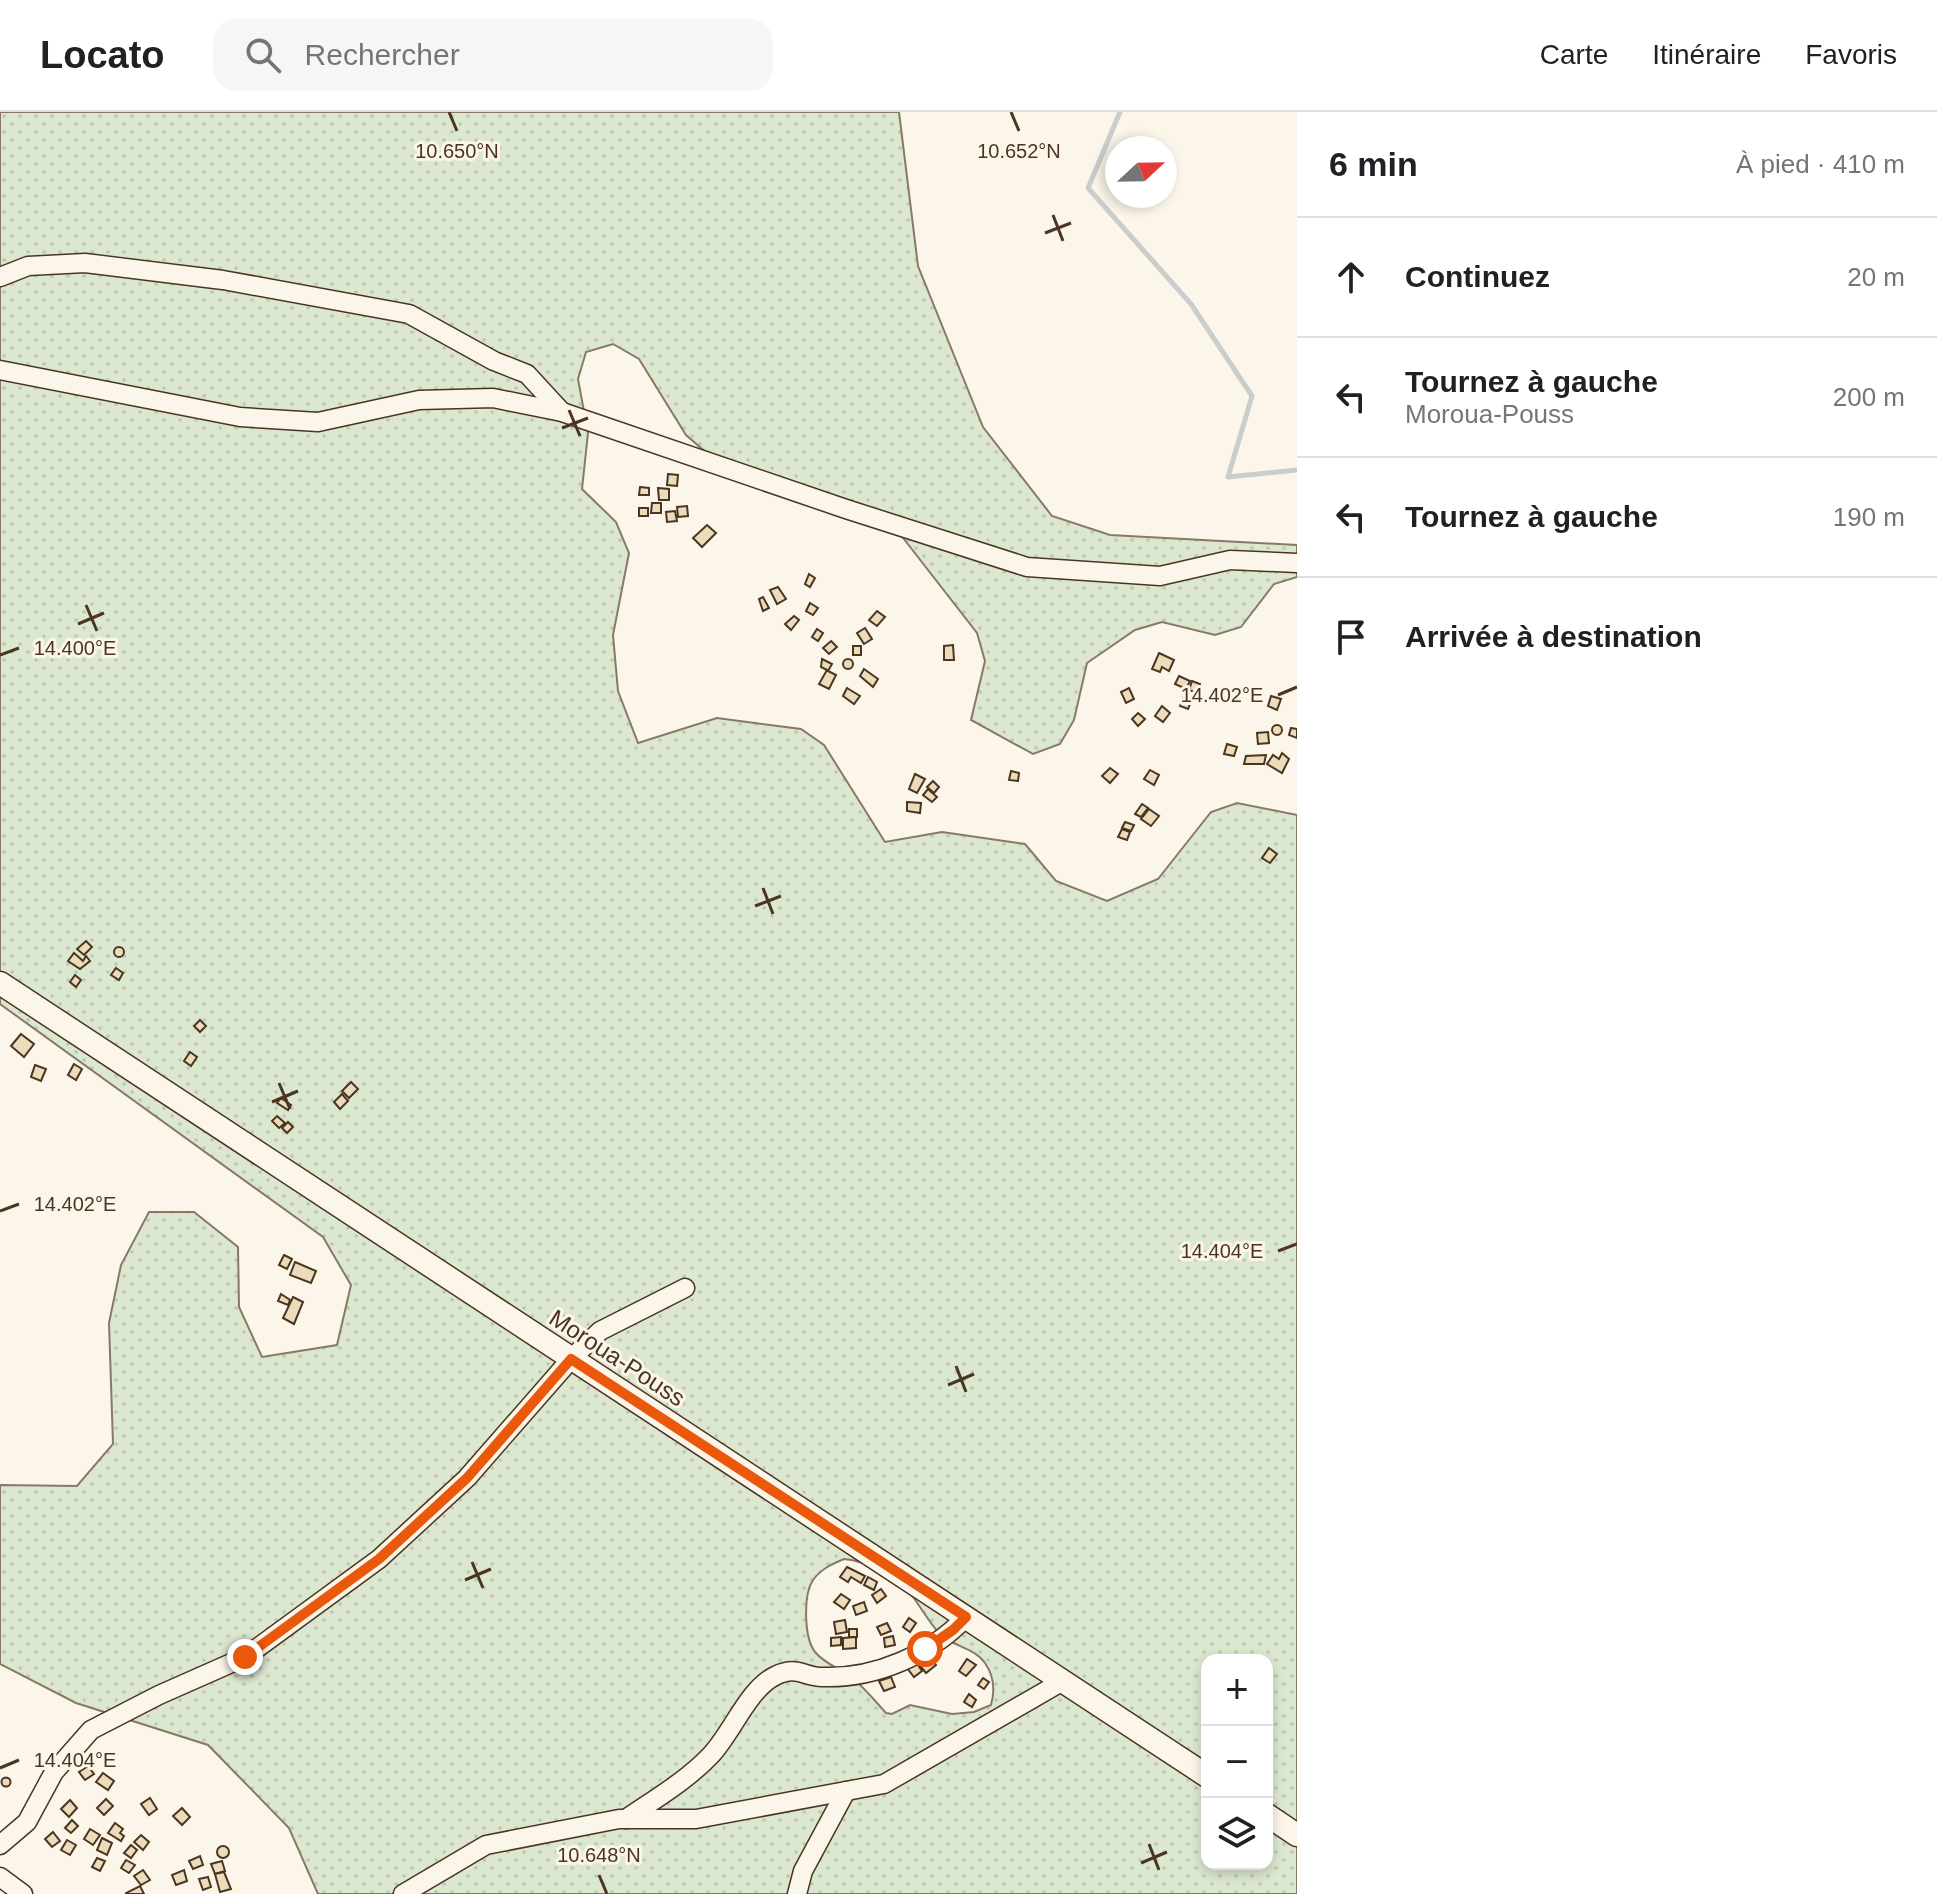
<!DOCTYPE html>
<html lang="fr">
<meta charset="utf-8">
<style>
:root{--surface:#fff;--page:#f6f6f6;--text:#202124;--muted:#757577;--line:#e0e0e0}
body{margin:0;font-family:Helvetica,sans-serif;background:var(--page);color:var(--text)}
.controls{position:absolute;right:24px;bottom:24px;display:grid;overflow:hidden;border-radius:16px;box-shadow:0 4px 12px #0003}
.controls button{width:72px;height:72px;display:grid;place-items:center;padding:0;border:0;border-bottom:2px solid var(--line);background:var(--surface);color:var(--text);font:40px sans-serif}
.compass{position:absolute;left:1105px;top:24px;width:72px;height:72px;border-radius:50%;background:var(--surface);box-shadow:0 4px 12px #0003;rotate:68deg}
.stop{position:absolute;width:24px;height:24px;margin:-18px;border:6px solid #ea580c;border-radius:50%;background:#fff}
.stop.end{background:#ea580c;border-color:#fff;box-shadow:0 2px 8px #0008}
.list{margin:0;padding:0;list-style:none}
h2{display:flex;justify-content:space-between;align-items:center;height:104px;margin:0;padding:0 32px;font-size:34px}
h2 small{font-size:26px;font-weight:400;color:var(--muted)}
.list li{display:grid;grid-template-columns:52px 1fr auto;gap:24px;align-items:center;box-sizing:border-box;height:120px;padding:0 32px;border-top:2px solid var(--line)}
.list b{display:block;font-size:30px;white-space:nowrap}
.list p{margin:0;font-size:26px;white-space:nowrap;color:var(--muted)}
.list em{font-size:26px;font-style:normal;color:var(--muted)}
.icon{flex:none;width:44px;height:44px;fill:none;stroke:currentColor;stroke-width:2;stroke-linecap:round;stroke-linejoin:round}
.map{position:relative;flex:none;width:1297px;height:1782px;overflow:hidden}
header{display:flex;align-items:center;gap:48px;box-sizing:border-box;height:112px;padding:0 40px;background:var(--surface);border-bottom:2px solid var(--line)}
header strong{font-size:38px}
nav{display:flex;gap:44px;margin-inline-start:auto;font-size:28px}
.search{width:560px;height:72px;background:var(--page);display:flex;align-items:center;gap:20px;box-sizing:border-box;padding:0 28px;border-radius:24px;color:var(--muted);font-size:30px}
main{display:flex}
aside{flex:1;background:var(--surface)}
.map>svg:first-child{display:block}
.grass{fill:url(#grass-dots);stroke:#887966;stroke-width:2;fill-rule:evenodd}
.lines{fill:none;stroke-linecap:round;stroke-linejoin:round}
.stream{stroke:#c9cecd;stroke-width:5}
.building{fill:#ecdcbc;stroke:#4a3520;stroke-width:2}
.minor-casing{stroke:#4a3520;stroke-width:21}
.major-casing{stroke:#4a3520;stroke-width:25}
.minor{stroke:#fbf6e9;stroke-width:18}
.major{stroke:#fbf6e9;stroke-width:22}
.route{stroke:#ea580c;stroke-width:10}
.ticks{fill:none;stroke:#4a3520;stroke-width:3}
.labels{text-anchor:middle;stroke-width:6;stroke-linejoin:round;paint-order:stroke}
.street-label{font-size:24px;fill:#4a3520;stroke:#fbf6e9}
.ticks-label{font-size:20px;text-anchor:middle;fill:#4a3520;stroke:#fbf6e9;stroke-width:6;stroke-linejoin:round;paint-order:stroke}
</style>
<header>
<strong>Locato</strong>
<div class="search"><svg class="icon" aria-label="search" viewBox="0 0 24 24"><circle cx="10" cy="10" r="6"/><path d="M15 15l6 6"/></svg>Rechercher</div>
<nav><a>Carte</a><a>Itinéraire</a><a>Favoris</a></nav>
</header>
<main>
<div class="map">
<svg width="1297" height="1782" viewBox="0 0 1297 1782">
<defs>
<pattern id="grass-dots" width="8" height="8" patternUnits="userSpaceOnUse" patternTransform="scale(2)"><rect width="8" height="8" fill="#dce7d0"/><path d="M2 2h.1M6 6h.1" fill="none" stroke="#bec7b2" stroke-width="1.8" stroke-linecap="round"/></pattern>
</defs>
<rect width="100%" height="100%" fill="#fbf6e9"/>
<path class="grass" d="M0,0H899L918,154L983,315L1052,404L1110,423L1297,433V465L1274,472L1241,515L1215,523L1162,510L1135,518L1087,551L1074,608L1060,632L1033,642L971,608L985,549L977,521L900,422L731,362L686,323L639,247L613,232L586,240L578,267L588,321L582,377L616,410L629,441L613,523L618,579L638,631L717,606L801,617L824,633L885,730L942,720L1025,732L1056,769L1107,789L1158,767L1211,700L1237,691L1297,703V1782H318L289,1716L208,1633L76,1591L0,1552V1373L77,1374L113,1332L109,1211L121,1153L149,1100H194L238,1135L239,1195L262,1245L337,1233L351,1173L323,1125L0,892ZM844,1447C868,1449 897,1466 913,1485C922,1497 929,1510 939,1521C952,1535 974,1535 985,1551C994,1564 995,1579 991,1593L974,1600L952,1602L910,1593L892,1602L886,1601C875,1589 864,1575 851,1565C839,1556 825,1552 815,1540C804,1526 803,1483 813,1468C821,1457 832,1452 844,1447ZM1207,1548H1267V1752H1207Z"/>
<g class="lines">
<polyline class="stream" points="1120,0 1088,76 1191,192 1252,284 1228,365 1297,358"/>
</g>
<g class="building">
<polygon points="668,362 678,363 677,374 667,373"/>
<polygon points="640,375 649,376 649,383 639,383"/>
<polygon points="658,376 669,377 669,388 659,388"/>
<polygon points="652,391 661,391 661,401 651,401"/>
<polygon points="687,394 688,404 678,405 677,395"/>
<rect x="639" y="396" width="9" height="8"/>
<polygon points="675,399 677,409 667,410 666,400"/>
<polygon points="707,413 716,421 702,435 693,426"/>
<polygon points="809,462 815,466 810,475 805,472"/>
<polygon points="778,475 786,487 777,492 770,478"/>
<polygon points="763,485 769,496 763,499 759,487"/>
<polygon points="810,491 818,496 813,503 806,499"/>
<polygon points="877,499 885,505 877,514 869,508"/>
<polygon points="794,504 799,508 791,518 785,512"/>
<polygon points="865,516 872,527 864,532 857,521"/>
<polygon points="817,517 823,521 818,529 812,525"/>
<polygon points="831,529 837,535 829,542 823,536"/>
<polygon points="953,533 954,548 944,548 944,534"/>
<rect x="853" y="534" width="8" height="9"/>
<polygon points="1159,541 1174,548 1169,559 1162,555 1160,560 1152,557"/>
<polygon points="822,547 832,552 828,559 836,563 829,577 819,572 827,558 821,555"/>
<circle cx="848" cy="552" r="5"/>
<polygon points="864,557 878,567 873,575 860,564"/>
<polygon points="1179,564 1190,569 1186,577 1175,572"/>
<polygon points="1192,569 1200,572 1197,581 1189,578"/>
<polygon points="847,576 860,584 854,592 843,584"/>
<polygon points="1129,576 1134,587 1126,591 1121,580"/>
<polygon points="1184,584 1192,587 1188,597 1180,594"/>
<polygon points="1271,584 1281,587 1277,598 1268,594"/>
<polygon points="1162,594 1170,601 1163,610 1155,604"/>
<polygon points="1138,601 1145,607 1138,614 1132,607"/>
<circle cx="1277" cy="618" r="5"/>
<polygon points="1291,616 1297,617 1297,626 1289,623"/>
<polygon points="1268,620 1269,631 1258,632 1257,621"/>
<polygon points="1227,632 1237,635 1234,644 1224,642"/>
<polygon points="1282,641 1289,647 1282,661 1267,652 1273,643 1279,647"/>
<polygon points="1266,643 1264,652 1244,652 1246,644"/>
<polygon points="1110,656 1118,662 1110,671 1102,664"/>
<polygon points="1150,658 1159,663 1154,673 1144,667"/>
<polygon points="1011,659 1019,661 1018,669 1009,668"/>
<polygon points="915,662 925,667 917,681 909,677"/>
<polygon points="933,669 939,675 934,681 927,675"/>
<polygon points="928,677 937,685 932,690 923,683"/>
<polygon points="907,690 921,691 920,701 907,699"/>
<polygon points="1142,692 1148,696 1141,705 1135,702"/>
<polygon points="1149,697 1159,704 1151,714 1141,707"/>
<polygon points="1125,710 1134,713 1131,719 1122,716"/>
<polygon points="1122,717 1130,720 1127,728 1118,725"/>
<polygon points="1269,736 1277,742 1270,751 1262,746"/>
<polygon points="86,829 92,835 84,843 77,837"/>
<circle cx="119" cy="840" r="5"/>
<polygon points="74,841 83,849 86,844 90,849 80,857 68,849"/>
<polygon points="116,856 123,861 119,868 111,863"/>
<polygon points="75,863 81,868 76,875 70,870"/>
<polygon points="200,908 206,914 200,920 194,914"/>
<polygon points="21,922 34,932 24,945 11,934"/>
<polygon points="190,940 197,945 191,954 184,949"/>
<polygon points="74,952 82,957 76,968 68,963"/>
<polygon points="35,953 46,957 41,969 31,965"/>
<polygon points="351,970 358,977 349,986 342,979"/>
<polygon points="342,982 348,989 340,997 334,990"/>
<polygon points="281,986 291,993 288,998 277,991"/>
<polygon points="277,1004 285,1011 279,1016 272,1009"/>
<polygon points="288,1010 293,1015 287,1021 282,1016"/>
<polygon points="284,1143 292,1147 287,1157 279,1153"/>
<polygon points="295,1150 316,1159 311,1171 290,1163"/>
<polygon points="281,1182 290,1188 288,1193 278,1189"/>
<polygon points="293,1185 303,1190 294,1212 283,1206"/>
<polygon points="847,1455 865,1464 861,1471 851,1465 848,1470 840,1465"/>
<polygon points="868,1465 877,1470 874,1478 864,1473"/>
<polygon points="881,1477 886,1484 877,1491 872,1483"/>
<polygon points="841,1482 850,1488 844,1497 834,1490"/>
<polygon points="864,1490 867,1499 856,1503 853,1494"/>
<polygon points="909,1506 916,1511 910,1520 903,1515"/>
<polygon points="845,1508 847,1520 836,1522 834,1510"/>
<polygon points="887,1511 891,1519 881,1523 877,1515"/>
<rect x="849" y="1517" width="8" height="8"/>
<polygon points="893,1524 895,1533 885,1535 884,1526"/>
<polygon points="841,1525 841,1533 831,1534 831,1526"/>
<polygon points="856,1525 856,1536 843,1537 843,1526"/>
<polygon points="927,1541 936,1553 926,1561 917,1550"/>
<polygon points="967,1547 976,1553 966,1564 959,1559"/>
<polygon points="916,1550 922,1559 914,1565 907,1556"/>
<polygon points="891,1565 895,1575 884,1579 879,1569"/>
<polygon points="983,1566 989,1570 984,1577 978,1573"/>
<polygon points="969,1582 976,1588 972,1595 964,1590"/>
<polygon points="88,1654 94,1662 85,1668 79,1660"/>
<polygon points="103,1661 114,1669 108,1678 96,1670"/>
<circle cx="6" cy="1670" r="4.5"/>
<polygon points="150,1686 157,1697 149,1703 141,1692"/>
<polygon points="106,1687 113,1694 104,1703 97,1696"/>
<polygon points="70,1688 77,1696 69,1705 61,1697"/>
<polygon points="182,1696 190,1705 182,1713 173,1704"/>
<polygon points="72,1708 78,1714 71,1721 65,1716"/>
<polygon points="115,1711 123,1717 120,1721 124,1724 121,1729 108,1721"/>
<polygon points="90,1717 100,1723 93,1733 84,1727"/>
<polygon points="53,1720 60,1729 52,1735 45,1727"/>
<polygon points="141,1723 149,1730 143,1738 134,1730"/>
<polygon points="102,1726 112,1731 107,1743 97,1738"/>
<polygon points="67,1728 76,1733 70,1743 61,1738"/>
<polygon points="131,1733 137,1738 131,1746 124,1741"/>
<circle cx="223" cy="1740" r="6"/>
<polygon points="200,1744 203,1753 193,1757 189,1749"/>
<polygon points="97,1746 105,1749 100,1759 92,1755"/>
<polygon points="126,1748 135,1753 129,1761 121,1756"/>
<polygon points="222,1749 225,1759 215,1762 211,1752"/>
<polygon points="143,1758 150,1768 141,1773 134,1764"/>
<polygon points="184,1758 187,1769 176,1773 172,1763"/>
<polygon points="224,1760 231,1777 220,1780 215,1762"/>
<polygon points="208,1765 211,1775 203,1778 199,1767"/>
<polygon points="140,1774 144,1782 126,1782 126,1781"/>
</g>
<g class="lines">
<g class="minor-casing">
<g id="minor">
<polyline points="0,165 28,154 85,151 223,168 409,202 494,249 527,262 562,300"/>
<polyline points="0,258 240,305 318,310 419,288 493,286 562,300 846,397 1027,455 1160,464 1230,448 1297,451"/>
<path d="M626,1707C655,1687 686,1669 710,1644C731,1623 748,1577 775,1564C797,1553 804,1565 822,1565C875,1567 930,1543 966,1505"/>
<polyline points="0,1733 27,1710 54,1660 91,1618 159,1583 245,1545 379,1447 467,1366 571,1247 600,1219 685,1176"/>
<polyline points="0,1765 23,1782"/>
<polyline points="403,1782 486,1733 619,1707 696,1707 884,1672 1063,1569"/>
<polyline points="797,1782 803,1759 846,1679"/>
</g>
</g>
<g class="major-casing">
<g id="major">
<polyline points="0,871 1207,1664"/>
<polyline points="1267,1703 1297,1723"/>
</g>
</g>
<use href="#minor" class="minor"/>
<use href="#major" class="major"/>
</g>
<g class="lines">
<polyline class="route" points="245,1545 379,1447 467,1366 571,1247 966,1505 953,1518 925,1537"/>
</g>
<path class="ticks" d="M449,0L457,19M1011,0L1019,19M1053,103L1063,129M1045,121L1071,111M569,298L580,324M562,316L588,306M86,493L97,519M78,512L104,501M0,543L19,536M1278,583L1297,575M763,776L773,802M755,794L781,784M279,971L290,997M272,990L298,979M0,1099L19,1092M1278,1139L1297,1132M956,1254L966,1280M948,1273L974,1262M472,1450L483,1476M465,1468L491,1457M0,1656L19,1648M1149,1732L1159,1758M1141,1751L1167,1740M599,1763L607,1782"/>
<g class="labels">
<g class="street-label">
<text transform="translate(617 1246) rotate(33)" y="8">Moroua-Pouss</text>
</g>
</g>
<g class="ticks-label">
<text x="1019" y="46">10.652°N</text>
<text x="457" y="46">10.650°N</text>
<text x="75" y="543">14.400°E</text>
<text x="1222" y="590">14.402°E</text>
<text x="75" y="1099">14.402°E</text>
<text x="1222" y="1146">14.404°E</text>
<text x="75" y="1655">14.404°E</text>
<text x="599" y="1750">10.648°N</text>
</g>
</svg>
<div class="controls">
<button>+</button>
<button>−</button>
<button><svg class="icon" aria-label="layers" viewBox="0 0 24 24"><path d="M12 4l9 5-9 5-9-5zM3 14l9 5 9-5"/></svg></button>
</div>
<svg class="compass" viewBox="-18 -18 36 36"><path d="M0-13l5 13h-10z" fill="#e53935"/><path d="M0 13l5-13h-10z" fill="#757577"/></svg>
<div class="stop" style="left:925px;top:1537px"></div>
<div class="stop end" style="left:245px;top:1545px"></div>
</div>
<aside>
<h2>6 min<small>À pied · 410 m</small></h2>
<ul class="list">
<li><svg class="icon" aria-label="ahead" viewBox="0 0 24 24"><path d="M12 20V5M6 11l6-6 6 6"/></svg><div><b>Continuez</b></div><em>20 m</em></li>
<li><svg class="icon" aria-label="left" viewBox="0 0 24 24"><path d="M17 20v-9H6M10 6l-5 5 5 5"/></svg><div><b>Tournez à gauche</b><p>Moroua-Pouss</p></div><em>200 m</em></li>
<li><svg class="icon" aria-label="left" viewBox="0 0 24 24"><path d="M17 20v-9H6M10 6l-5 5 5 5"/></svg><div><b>Tournez à gauche</b></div><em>190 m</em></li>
<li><svg class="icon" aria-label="arrive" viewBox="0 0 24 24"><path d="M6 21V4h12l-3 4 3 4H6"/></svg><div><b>Arrivée à destination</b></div></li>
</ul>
</aside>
</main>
